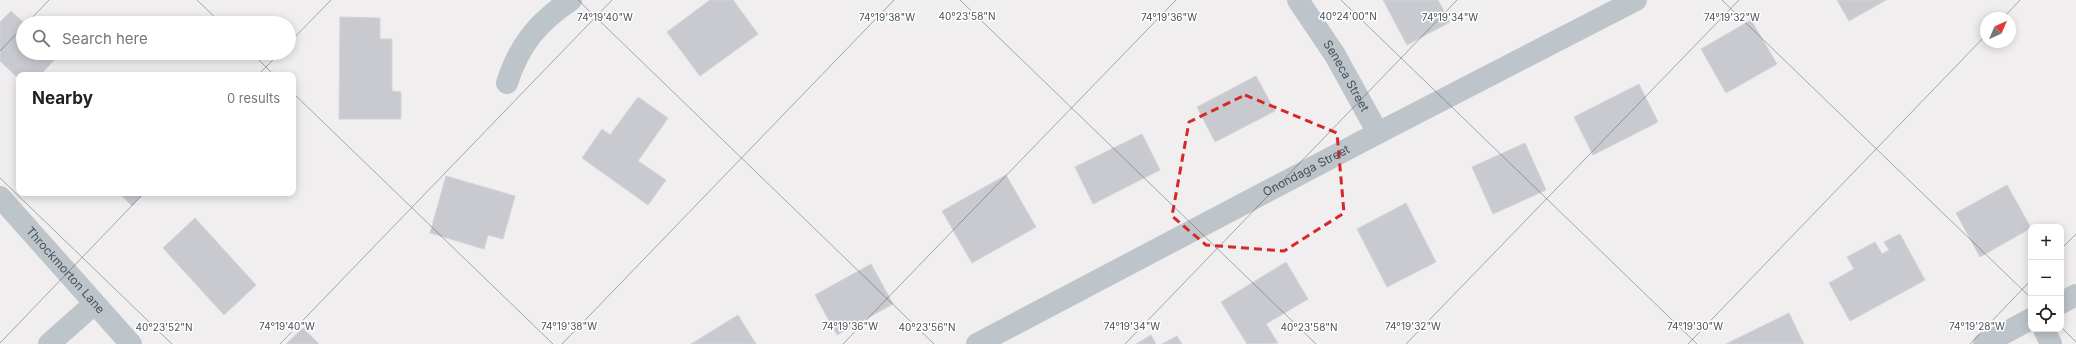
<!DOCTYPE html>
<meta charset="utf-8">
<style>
:root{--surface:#fff;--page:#f6f6f6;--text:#222;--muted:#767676;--line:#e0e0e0}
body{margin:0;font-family:Inter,sans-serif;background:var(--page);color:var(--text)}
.controls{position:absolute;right:12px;bottom:12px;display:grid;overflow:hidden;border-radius:8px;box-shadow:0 2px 10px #0003}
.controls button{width:36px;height:36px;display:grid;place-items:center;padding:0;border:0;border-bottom:1px solid var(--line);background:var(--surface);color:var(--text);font:20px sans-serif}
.compass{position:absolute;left:1980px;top:12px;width:36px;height:36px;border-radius:50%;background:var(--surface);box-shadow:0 2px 10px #0003;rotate:44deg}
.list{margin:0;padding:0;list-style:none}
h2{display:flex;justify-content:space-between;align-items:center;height:52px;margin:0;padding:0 16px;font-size:17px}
h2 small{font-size:13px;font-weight:400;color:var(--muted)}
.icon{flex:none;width:22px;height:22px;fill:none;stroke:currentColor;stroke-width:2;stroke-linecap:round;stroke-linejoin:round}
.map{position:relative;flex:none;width:2076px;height:344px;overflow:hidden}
.search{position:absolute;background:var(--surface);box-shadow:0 2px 10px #0003;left:16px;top:16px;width:280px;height:44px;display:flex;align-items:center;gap:10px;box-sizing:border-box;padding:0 14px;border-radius:22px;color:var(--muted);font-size:15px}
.panel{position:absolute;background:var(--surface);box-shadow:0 2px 10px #0003;left:16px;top:72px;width:280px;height:124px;border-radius:8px}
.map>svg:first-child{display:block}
.building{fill:#c9cad0;stroke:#d2d4d9}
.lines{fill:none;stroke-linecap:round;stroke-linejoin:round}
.minor{stroke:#bdc5cb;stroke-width:22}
.tertiary{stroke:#bdc5cb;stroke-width:22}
.marked{fill:none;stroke:#d62828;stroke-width:3;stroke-dasharray:8 5;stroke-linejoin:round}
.ticks{fill:none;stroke:#485159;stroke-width:1;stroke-opacity:0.45}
.labels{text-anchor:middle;stroke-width:3;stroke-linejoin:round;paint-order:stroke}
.street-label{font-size:12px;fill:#485159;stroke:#fff}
.ticks-label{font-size:10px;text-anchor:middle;fill:#485159;stroke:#fff;stroke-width:3;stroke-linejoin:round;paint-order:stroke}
</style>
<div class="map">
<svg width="2076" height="344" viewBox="0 0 2076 344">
<rect width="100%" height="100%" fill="#f0eeee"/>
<g class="building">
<polygon points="710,0 733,0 758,34 700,76 667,32"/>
<polygon points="1383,0 1438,0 1450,22 1407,45"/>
<polygon points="1837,0 1886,0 1849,21"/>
<polygon points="11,11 24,23 23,53 55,53 58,56 40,75 19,75 19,79 0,61 0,22"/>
<polygon points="340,17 380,18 380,39 392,39 392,91 401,92 401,119 339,119"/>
<polygon points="1751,20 1777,64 1726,93 1701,49"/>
<polygon points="1256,76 1275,111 1215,142 1197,107"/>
<polygon points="1639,84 1658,122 1593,155 1574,117"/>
<polygon points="638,97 668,118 638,161 666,180 648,205 582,158 602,129 610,135"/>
<polygon points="1142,134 1160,170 1093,204 1075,167"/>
<polygon points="1525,143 1546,190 1493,214 1472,167"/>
<polygon points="1006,175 1036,227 972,263 942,211"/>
<polygon points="446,176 515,196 503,239 488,235 484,249 430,233"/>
<polygon points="2007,185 2031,228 1980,257 1956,213"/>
<polygon points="119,193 144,193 132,206"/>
<polygon points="1406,203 1436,262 1387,287 1357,229"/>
<polygon points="195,218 256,285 224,315 163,248"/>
<polygon points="1900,234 1925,280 1850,321 1829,283 1854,269 1847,257 1875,242 1882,254 1889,250 1884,242"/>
<polygon points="1286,262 1308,299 1266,324 1278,343 1247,344 1221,302"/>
<polygon points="871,264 893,304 837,335 815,295"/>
<polygon points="1789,313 1804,344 1726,344"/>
<polygon points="738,315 756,344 691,344"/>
<polygon points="303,328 319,344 286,344"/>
<polygon points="1151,335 1156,344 1136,344"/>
<polygon points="1177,336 1182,344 1162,344"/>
</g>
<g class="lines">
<g class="minor">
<path id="s1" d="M1298,0L1335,55L1378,133"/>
<path d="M507,83C519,45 538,22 571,0"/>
<polyline points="2044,329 2051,344"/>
<polyline points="49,344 94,304"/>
<path id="s2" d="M977,344L1378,133L1636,0"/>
</g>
<g class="tertiary">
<path id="s3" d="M0,197L131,344"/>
<polyline points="2061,303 2076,295"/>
<polyline points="1984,344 2031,319"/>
</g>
</g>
<path class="marked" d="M1245,95L1337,133L1344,213L1284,251L1206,245L1172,216L1189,122Z"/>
<path class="ticks" d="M197,0L221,23M578,0L934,344M960,0L1316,344M1341,0L1697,344M1722,0L2031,298M2003,18L2020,0M27,23L49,0M289,43L331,0M0,51L23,27M252,53L274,75M258,75L280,53M293,93L553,344M0,178L172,344M2061,249L2076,234M2061,327L2076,342M0,343L144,193M280,344L612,0M562,344L894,0M843,344L1176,0M1125,344L1457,0M1406,344L1739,0M1688,344L1986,35M1970,344L2031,280"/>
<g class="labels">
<g class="street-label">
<text dy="4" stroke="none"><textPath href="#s1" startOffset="90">Seneca Street</textPath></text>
<text dy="4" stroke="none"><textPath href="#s2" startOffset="372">Onondaga Street</textPath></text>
<text dy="4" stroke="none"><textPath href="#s3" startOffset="98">Throckmorton Lane</textPath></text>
</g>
</g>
<g class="ticks-label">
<text x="967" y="20">40°23'58"N</text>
<text x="1348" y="20">40°24'00"N</text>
<text x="605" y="21">74°19'40"W</text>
<text x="887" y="21">74°19'38"W</text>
<text x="1169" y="21">74°19'36"W</text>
<text x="1450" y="21">74°19'34"W</text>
<text x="1732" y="21">74°19'32"W</text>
<text x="287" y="330">74°19'40"W</text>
<text x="569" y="330">74°19'38"W</text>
<text x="850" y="330">74°19'36"W</text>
<text x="1132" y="330">74°19'34"W</text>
<text x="1413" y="330">74°19'32"W</text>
<text x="1695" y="330">74°19'30"W</text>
<text x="1977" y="330">74°19'28"W</text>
<text x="164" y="331">40°23'52"N</text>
<text x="927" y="331">40°23'56"N</text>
<text x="1309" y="331">40°23'58"N</text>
</g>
</svg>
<div class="controls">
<button>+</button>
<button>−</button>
<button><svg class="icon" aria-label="locate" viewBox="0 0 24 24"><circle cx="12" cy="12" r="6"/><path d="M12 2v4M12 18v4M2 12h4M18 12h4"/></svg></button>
</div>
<svg class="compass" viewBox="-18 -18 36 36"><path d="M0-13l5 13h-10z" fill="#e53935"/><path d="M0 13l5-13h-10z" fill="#767676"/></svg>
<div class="search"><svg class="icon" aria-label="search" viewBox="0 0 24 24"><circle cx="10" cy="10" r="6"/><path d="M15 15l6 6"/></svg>Search here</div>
<section class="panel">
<h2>Nearby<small>0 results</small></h2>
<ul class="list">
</ul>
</section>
</div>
